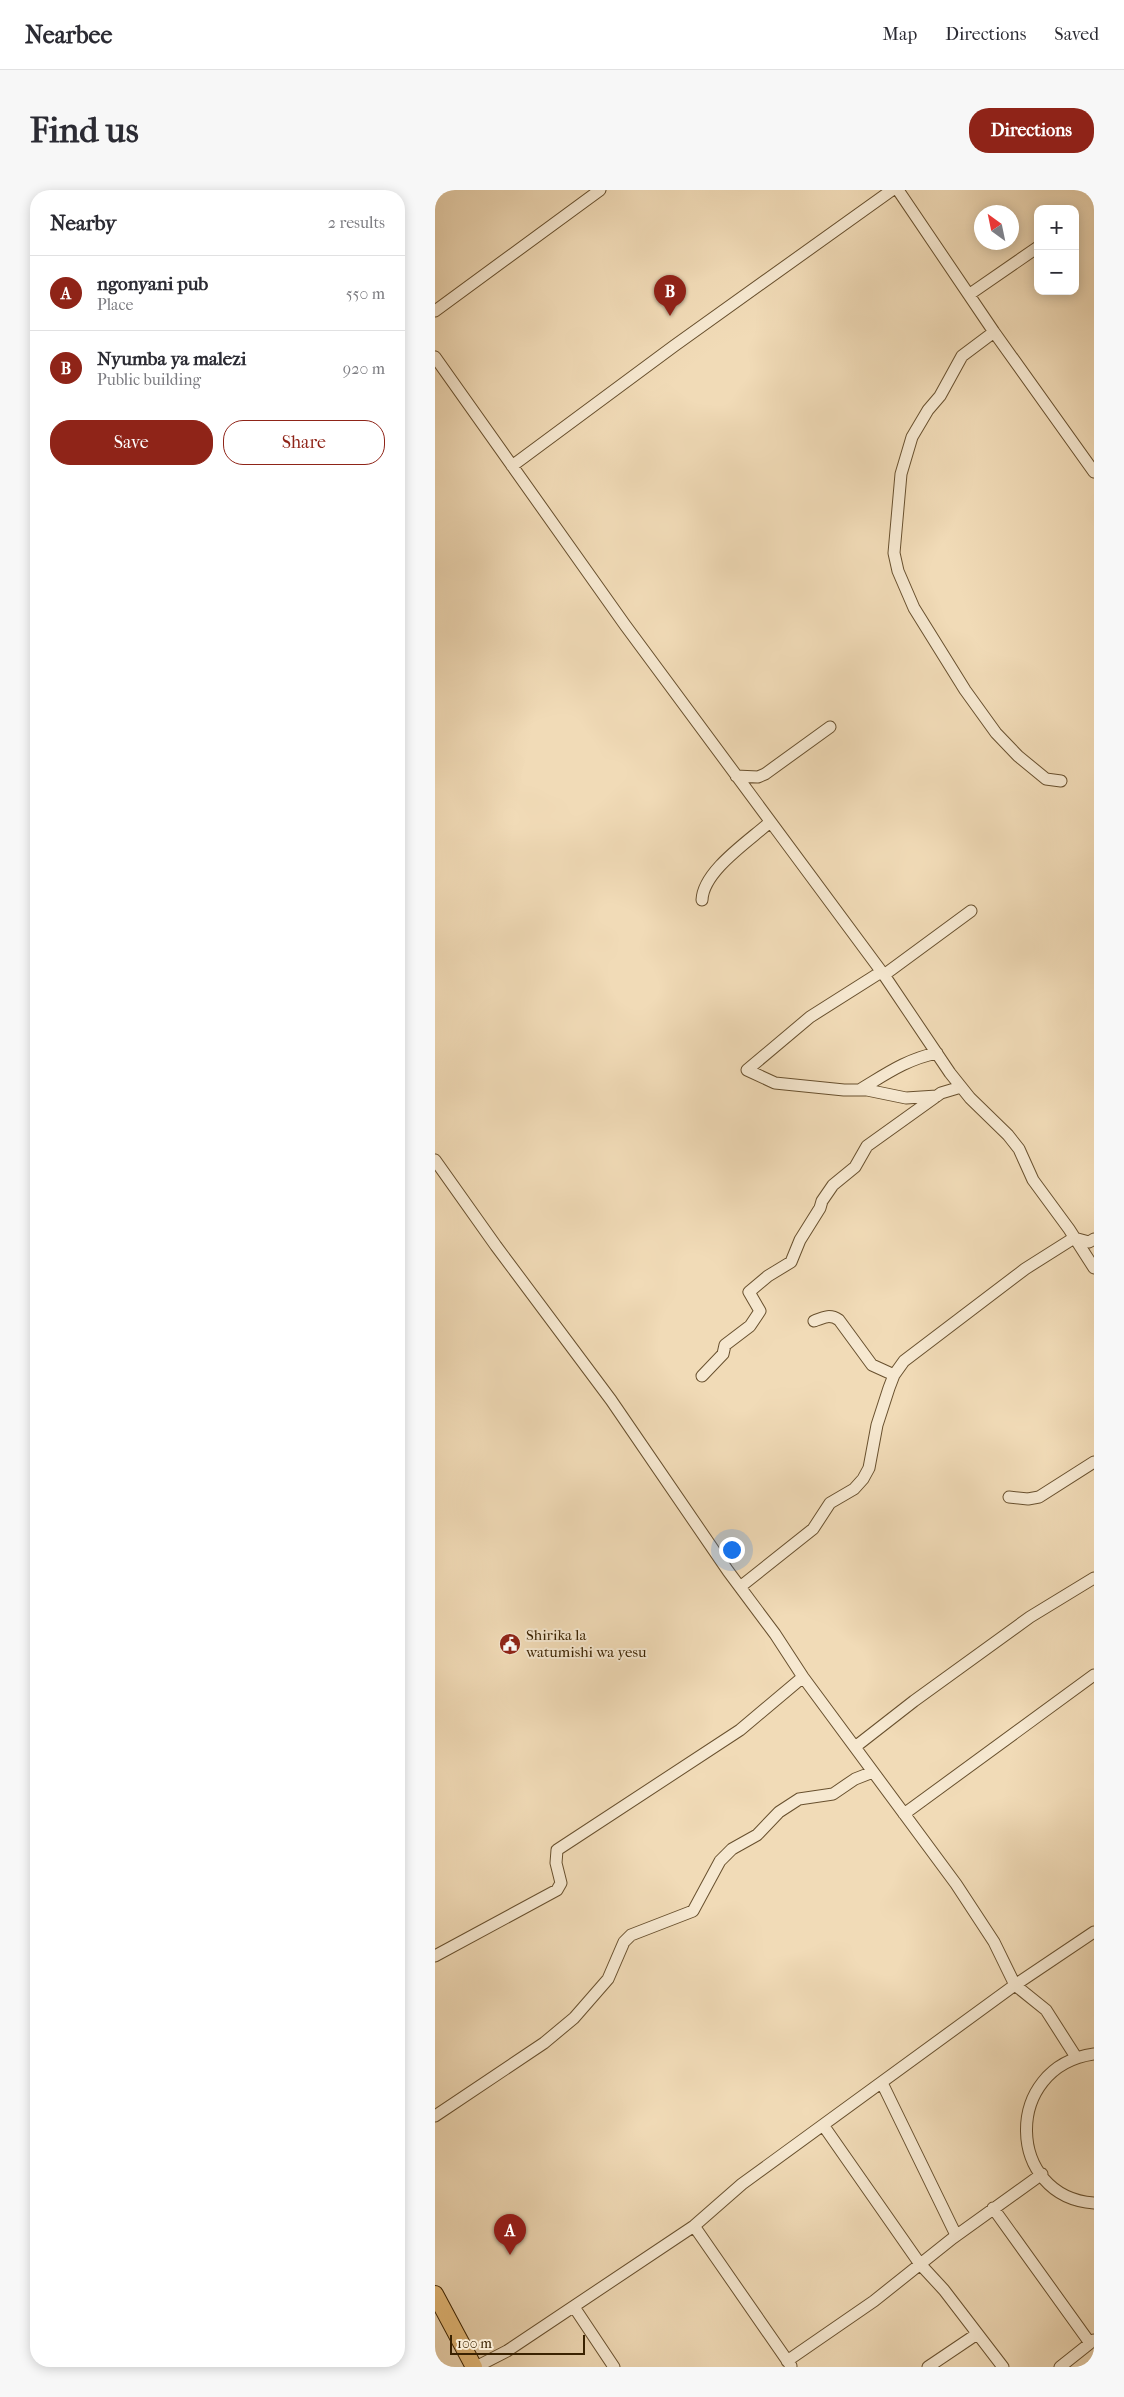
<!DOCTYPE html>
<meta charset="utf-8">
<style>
:root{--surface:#fff;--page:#f7f7f7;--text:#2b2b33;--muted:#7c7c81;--line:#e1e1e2;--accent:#8f2418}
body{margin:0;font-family:"IM FELL French Canon",serif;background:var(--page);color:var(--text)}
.controls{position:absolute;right:15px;top:15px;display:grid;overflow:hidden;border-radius:10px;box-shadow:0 2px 12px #0003}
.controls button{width:45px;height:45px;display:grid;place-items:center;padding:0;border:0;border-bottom:1px solid var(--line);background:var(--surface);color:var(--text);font:25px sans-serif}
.compass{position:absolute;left:539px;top:15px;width:45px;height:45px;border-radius:50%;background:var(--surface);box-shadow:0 2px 12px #0003;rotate:327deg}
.scale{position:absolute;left:15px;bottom:12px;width:135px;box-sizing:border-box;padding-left:5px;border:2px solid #3a2201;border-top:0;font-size:14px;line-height:18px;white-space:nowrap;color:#3a2201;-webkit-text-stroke:4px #f6e8d0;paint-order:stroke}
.you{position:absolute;left:296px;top:1359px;width:18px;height:18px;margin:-12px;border:4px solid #fff;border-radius:50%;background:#1a73e8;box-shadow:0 0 0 8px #1a73e833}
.badge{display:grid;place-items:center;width:32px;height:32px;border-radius:50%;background:var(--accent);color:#fff;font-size:16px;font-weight:700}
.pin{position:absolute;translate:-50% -41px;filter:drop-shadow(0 1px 2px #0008)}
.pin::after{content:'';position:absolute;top:26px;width:18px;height:15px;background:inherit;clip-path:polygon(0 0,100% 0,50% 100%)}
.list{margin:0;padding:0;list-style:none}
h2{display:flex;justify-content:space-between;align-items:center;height:65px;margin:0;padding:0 20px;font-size:21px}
h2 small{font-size:16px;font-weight:400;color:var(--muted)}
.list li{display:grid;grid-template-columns:32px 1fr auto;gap:15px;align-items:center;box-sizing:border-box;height:75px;padding:0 20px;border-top:1px solid var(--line)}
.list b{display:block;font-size:19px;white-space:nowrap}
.list p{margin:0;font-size:16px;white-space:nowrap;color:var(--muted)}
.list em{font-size:16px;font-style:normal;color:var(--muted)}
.actions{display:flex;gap:10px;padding:15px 20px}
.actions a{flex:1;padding:11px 0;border:1px solid var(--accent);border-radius:20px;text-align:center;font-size:18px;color:var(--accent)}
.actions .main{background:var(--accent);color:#fff}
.map{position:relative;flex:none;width:659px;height:2177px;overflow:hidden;border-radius:20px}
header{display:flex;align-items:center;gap:30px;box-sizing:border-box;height:70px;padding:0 25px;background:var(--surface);border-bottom:1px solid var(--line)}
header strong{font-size:24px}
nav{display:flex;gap:28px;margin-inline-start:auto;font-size:18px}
.intro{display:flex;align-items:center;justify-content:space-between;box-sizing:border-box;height:120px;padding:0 30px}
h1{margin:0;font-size:35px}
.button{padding:12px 22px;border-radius:20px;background:var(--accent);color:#fff;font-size:18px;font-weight:700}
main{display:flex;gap:30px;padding:0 30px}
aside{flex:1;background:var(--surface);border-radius:20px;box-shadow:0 2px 12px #0003}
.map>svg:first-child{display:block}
</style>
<header>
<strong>Nearbee</strong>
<nav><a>Map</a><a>Directions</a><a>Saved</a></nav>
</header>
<div class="intro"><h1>Find us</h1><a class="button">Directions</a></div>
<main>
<aside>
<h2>Nearby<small>2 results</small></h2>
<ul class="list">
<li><span class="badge">A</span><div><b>ngonyani pub</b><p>Place</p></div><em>550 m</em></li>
<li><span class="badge">B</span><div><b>Nyumba ya malezi</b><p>Public building</p></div><em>920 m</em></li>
</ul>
<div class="actions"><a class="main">Save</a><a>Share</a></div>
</aside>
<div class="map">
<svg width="659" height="2177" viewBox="0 0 659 2177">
<rect width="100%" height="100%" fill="#f1dbb7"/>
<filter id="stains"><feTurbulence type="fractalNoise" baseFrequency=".004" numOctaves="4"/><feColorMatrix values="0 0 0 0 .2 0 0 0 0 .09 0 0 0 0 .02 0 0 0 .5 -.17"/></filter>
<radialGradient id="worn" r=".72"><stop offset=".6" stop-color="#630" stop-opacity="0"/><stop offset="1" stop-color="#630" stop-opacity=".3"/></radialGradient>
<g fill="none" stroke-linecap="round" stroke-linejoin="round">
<g stroke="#68502e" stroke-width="13">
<path id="minor" d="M463,0l96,142 100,140
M535,104l68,-47
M0,121l165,-121
M559,142l-32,24 -22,40 -12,14 -16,27 -11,37 -7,79 4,18 16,37 51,82 31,43 22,23 28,23 15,2
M0,167l190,268 259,350 66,98 20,25 38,37 11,14 14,31 36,49 25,39
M77,276l162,-120 218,-156
M301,586l22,1 7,-3 65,-47
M267,710c1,-29 47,-59 68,-78
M446,782l-71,45 -63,53 28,13 69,7h23l39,8 31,-2
M449,785l87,-64
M426,899c25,-15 46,-30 76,-36
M0,970l61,86 115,154 117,171 47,63 28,43 153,207 38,58 21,43 31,25 30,47
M379,1131c10,-4 16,-7 25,-1l33,45 22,10
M267,1186l21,-22 2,-9 25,-19 10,-15 -11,-19 19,-16 23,-14 9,-22 20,-32 2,-7 11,-16 22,-18 12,-21 74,-53 20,-6
M574,1307l19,2 11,-2 55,-35
M305,1397l73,-58 17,-26 24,-14 9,-10 6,-11 8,-43 12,-37 5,-13 10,-14 121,-92 49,-31 15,4 5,-3
M420,1557l59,-46 116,-84 64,-39
M469,1624l190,-139
M0,1766l122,-66 4,-7 -5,-20 1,-13 183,-120 63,-53
M659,1864c-92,13 -88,143 0,149
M447,1893l74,152
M0,1926l109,-73 30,-25 34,-39 16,-37 7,-7 62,-24 27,-50 12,-12 25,-14 22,-23 20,-13 34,-5 22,-15 18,-7
M388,1935l97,139 24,26 59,77
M558,2018l97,135
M259,2036l97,140
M139,2117l40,60
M352,2171l87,-60 79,-63 89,-64
M41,2177l31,-16 187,-125 48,-42 273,-199 79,-53
M493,2177l49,-33
M625,2177l34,-27"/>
</g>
<g stroke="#3a2201" stroke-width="18">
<path id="highway" d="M0,2104l39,73"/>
</g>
<use href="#minor" stroke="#f6e8d0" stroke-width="11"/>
<use href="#highway" stroke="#e8be7c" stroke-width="16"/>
</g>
<defs>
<g id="civic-disc" transform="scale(1.125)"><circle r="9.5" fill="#8f2418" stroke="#f6e8d0"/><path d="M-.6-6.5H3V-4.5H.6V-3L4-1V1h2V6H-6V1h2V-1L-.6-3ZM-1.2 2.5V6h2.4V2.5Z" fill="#fff"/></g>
</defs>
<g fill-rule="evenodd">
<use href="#civic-disc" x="75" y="1454"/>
</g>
<g text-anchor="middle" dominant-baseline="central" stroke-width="4" stroke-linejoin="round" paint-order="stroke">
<g font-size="15" fill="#3a2201" stroke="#f6e8d0" text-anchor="start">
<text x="91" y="1445">Shirika la<tspan x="91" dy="17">watumishi wa yesu</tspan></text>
</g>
</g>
<rect width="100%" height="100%" filter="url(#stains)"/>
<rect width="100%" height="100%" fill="url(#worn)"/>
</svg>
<div class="controls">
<button>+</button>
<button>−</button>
</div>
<svg class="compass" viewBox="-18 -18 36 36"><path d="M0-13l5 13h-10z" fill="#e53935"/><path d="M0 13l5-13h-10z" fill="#7c7c81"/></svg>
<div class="scale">100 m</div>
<div class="you"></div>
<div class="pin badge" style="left:75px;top:2065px">A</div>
<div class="pin badge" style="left:235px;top:126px">B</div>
</div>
</main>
